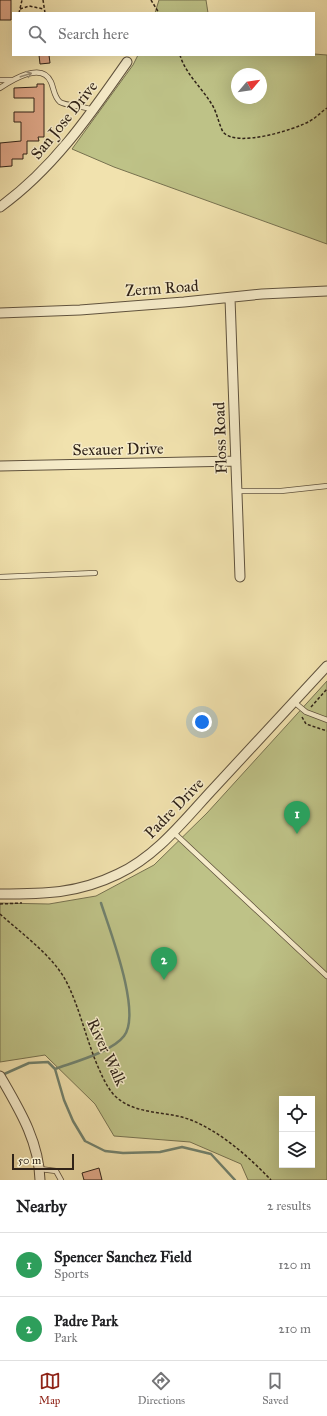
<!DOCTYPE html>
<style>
:root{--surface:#fff;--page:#f2f2f2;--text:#202124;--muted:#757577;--line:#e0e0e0;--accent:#8f2418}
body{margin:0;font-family:"IM FELL Great Primer",serif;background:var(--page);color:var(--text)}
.controls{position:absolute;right:12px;bottom:12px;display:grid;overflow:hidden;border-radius:0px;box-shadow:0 4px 16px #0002}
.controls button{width:36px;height:36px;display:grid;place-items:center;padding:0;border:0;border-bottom:1px solid var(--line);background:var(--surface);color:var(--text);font:20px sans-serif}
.compass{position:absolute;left:231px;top:68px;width:36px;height:36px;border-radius:50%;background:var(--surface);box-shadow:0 4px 16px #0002;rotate:61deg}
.scale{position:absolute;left:12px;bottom:10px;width:62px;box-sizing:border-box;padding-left:4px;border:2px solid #302318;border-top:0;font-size:11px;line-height:14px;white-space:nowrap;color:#302318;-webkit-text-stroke:3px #f6ecca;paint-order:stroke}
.you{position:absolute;left:202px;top:722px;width:14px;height:14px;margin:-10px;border:3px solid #fff;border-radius:50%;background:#1a73e8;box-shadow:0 0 0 6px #1a73e833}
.badge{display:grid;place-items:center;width:26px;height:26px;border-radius:50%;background:var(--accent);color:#fff;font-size:13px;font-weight:700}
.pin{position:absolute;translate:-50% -33px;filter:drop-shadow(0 1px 2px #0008)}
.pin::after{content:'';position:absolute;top:21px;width:14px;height:12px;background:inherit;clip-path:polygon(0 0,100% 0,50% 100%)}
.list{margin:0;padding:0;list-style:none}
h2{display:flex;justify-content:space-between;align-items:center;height:52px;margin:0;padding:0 16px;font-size:17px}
h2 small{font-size:13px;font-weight:400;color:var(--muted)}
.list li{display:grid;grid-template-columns:26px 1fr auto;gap:12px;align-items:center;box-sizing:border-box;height:64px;padding:0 16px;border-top:1px solid var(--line)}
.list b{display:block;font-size:15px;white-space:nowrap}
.list p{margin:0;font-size:13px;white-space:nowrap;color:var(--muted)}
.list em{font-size:13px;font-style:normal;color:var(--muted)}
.icon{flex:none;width:22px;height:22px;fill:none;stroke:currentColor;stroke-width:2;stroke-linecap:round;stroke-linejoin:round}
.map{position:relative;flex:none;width:327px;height:1180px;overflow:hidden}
.search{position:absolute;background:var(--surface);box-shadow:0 4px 16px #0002;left:12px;right:12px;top:12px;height:44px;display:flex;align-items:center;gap:10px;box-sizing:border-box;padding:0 14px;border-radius:0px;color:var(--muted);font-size:15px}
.sheet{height:180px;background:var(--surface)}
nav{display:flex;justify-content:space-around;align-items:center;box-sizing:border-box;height:56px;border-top:1px solid var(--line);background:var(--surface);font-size:11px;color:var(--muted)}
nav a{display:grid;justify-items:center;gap:2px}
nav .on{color:var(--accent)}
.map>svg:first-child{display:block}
</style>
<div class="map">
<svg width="327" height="1180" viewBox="0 0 327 1180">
<rect width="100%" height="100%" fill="#f1e2ae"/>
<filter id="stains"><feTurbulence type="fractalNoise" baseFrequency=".005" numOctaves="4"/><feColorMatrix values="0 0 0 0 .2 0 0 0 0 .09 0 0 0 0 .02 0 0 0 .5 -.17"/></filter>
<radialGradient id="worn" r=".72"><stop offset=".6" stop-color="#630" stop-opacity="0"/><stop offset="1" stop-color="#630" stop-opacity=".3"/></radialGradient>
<path fill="#bec287" stroke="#777250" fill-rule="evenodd" d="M159,0h47l2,13h-53z
M314,54l13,1v189l-213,-77 -42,-18 61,-84 5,-10zM237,74h24v24h-24z
M327,681v499h-79l-7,-16 -51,-22 -76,-6 -19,-32 -50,-49 -45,7v-159l49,1 47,-8 58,-31 53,-52zM282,1099h30v66h-30z"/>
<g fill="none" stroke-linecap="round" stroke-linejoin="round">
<path stroke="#71816d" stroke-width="2.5" d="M55,1069c19,-7 57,-17 69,-33 18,-23 -14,-105 -23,-133
M2,1075l27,-12 19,-1 7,7 9,31 9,21 12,20 20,10 18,2 37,-1 22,-5 29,7 24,26"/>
</g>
<path fill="#dfa788" stroke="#302318" d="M0,0h11v20h-11z
M39,55h10l1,8 -10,1z
M37,84h7v53h-6l1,4h-12v13h-4v5h-11v7l-12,1v-24l21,-2v-19h-7v-10h20v-14h-20v-10l23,-1z
M99,1168l3,12h-18l-2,-7z"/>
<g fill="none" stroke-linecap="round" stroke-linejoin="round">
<g stroke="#60533e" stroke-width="6">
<path id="lane" d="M0,80h12
M0,88c12,-8 42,-27 51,-6 3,7 3,15 9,20 6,4 22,3 32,8
M237,491h44l46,-5
M0,577l95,-4
M294,702l12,10 21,8
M173,832l154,144
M40,1169l16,2 5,9"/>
</g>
<g stroke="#60533e" stroke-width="11">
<path id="street" d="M0,207c53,-38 90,-92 127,-145
M230,298l10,279
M0,313l80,-3 104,-8 78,-8 65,-3
M0,466l236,-5
M0,894c44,0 77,0 118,-20 39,-18 67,-55 96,-86 37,-40 75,-81 113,-122
M0,1076c19,33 39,65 40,104"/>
</g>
<path stroke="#302318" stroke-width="1.5" stroke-dasharray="3 2" stroke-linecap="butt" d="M43,0l2,13
M151,0l8,13
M20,9l9,-3 15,3
M19,13l3,-13
M180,55c5,18 21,32 31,48 6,9 7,19 12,29 13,16 71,-2 87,-11 7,-4 11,-9 17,-13
M311,707l16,-18
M302,717l4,7 21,7
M0,904l22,-1
M0,914c21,19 53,42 66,67 14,27 20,59 33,88 4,9 8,18 15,26 21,21 51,15 77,25 30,12 58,37 80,60"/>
<use href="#lane" stroke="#f6ecca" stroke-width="4.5"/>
<use href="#street" stroke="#f6ecca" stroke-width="9"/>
</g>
<defs><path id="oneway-shaft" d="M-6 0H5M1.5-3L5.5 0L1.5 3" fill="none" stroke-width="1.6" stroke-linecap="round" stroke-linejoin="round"/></defs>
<use stroke="#9d927a" href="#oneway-shaft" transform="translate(26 75) rotate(-18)"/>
<g text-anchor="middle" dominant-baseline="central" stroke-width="3" stroke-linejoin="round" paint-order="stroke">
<g font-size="16" fill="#302318" stroke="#f6ecca">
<text transform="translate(64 120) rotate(-51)">San Jose Drive</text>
<text transform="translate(162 288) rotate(-4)">Zerm Road</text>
<text transform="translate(220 438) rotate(-92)">Floss Road</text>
<text transform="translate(118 449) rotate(-1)">Sexauer Drive</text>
<text transform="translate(174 808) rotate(-46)">Padre Drive</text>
<text transform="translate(107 1052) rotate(65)">River Walk</text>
</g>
</g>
<rect width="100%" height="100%" filter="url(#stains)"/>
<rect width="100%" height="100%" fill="url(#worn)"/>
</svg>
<div class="controls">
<button><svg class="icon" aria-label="locate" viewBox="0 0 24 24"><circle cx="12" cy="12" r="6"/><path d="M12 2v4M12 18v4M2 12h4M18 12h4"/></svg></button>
<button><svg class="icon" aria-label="layers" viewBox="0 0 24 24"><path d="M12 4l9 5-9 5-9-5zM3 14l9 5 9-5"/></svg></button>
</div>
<svg class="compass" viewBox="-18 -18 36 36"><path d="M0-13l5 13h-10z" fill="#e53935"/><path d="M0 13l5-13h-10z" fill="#757577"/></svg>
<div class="scale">50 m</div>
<div class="you"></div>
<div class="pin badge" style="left:297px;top:834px;background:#2e9e5b">1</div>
<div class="pin badge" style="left:164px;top:980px;background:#2e9e5b">2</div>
<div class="search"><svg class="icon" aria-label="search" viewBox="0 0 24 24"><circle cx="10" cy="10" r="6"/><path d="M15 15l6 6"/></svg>Search here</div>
</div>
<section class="sheet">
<h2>Nearby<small>2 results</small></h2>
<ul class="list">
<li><span class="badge" style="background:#2e9e5b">1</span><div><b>Spencer Sanchez Field</b><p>Sports</p></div><em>120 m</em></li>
<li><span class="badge" style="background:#2e9e5b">2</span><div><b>Padre Park</b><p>Park</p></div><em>210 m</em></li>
</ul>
</section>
<nav>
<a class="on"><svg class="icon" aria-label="map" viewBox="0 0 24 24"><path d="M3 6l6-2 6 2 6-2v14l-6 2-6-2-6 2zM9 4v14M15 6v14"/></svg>Map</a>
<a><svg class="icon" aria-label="directions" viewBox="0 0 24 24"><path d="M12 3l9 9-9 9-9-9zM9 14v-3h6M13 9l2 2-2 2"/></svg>Directions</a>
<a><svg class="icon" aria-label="saved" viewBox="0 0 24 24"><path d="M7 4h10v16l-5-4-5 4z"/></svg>Saved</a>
</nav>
